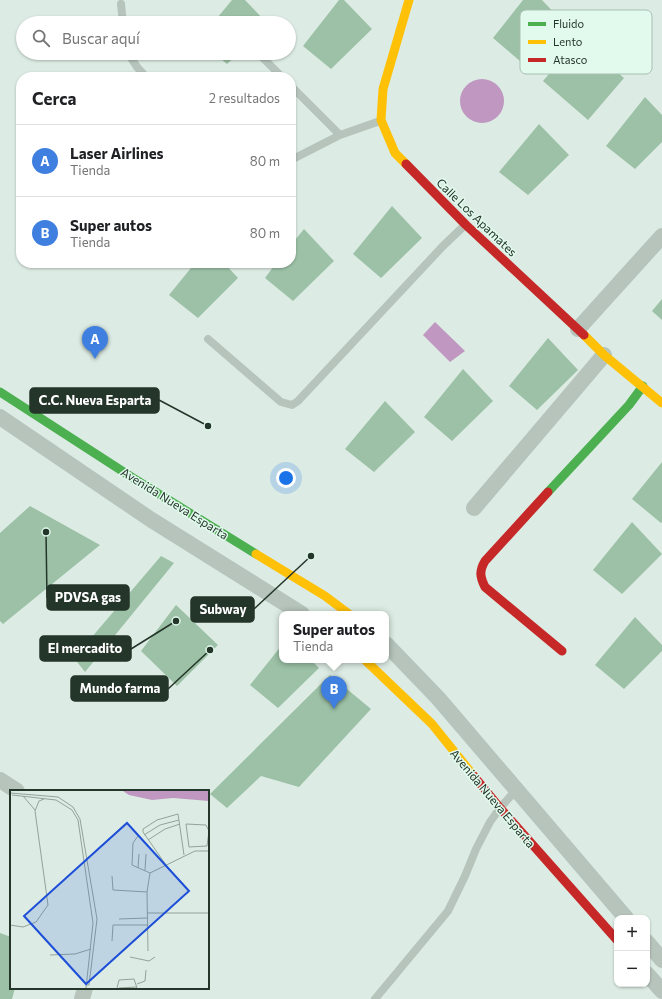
<!DOCTYPE html>
<html lang="es">
<meta charset="utf-8">
<style>
:root{--surface:#fff;--page:#f2f2f2;--text:#202124;--muted:#757577;--line:#e0e0e0;--accent:#1a73e8}
body{margin:0;font-family:Commissioner,sans-serif;background:var(--page);color:var(--text)}
.controls{position:absolute;right:12px;bottom:12px;display:grid;overflow:hidden;border-radius:8px;box-shadow:0 1px 3px #0004}
.controls button{width:36px;height:36px;display:grid;place-items:center;padding:0;border:0;border-bottom:1px solid var(--line);background:var(--surface);color:var(--text);font:20px sans-serif}
.you{position:absolute;left:286px;top:478px;width:14px;height:14px;margin:-10px;border:3px solid #fff;border-radius:50%;background:#1a73e8;box-shadow:0 0 0 6px #1a73e833}
.badge{display:grid;place-items:center;width:26px;height:26px;border-radius:50%;background:var(--accent);color:#fff;font-size:13px;font-weight:700}
.pin{position:absolute;translate:-50% -33px;filter:drop-shadow(0 1px 2px #0008)}
.pin::after{content:'';position:absolute;top:21px;width:14px;height:12px;background:inherit;clip-path:polygon(0 0,100% 0,50% 100%)}
.popup{position:absolute;left:279px;top:611px;width:110px;height:52px;box-sizing:border-box;display:grid;place-content:center;border-radius:8px;background:var(--surface);filter:drop-shadow(0 1px 3px #0005);font-size:13px;white-space:nowrap;color:var(--muted)}
.popup b{font-size:15px;color:var(--text)}
.popup::after{content:'';position:absolute;left:50%;top:100%;margin-left:-8px;border:8px solid transparent;border-top-color:var(--surface)}
.list{margin:0;padding:0;list-style:none}
h2{display:flex;justify-content:space-between;align-items:center;height:52px;margin:0;padding:0 16px;font-size:17px}
h2 small{font-size:13px;font-weight:400;color:var(--muted)}
.list li{display:grid;grid-template-columns:26px 1fr auto;gap:12px;align-items:center;box-sizing:border-box;height:72px;padding:0 16px;border-top:1px solid var(--line)}
.list b{display:block;font-size:15px;white-space:nowrap}
.list p{margin:0;font-size:13px;white-space:nowrap;color:var(--muted)}
.list em{font-size:13px;font-style:normal;color:var(--muted)}
.icon{flex:none;width:22px;height:22px;fill:none;stroke:currentColor;stroke-width:2;stroke-linecap:round;stroke-linejoin:round}
.map{position:relative;flex:none;width:662px;height:999px;overflow:hidden}
.search{position:absolute;background:var(--surface);box-shadow:0 1px 3px #0004;left:16px;top:16px;width:280px;height:44px;display:flex;align-items:center;gap:10px;box-sizing:border-box;padding:0 14px;border-radius:22px;color:var(--muted);font-size:15px}
.panel{position:absolute;background:var(--surface);box-shadow:0 1px 3px #0004;left:16px;top:72px;width:280px;height:196px;border-radius:16px}
.map>svg:first-child{display:block}
</style>
<div class="map">
<svg width="662" height="999" viewBox="0 0 662 999">
<rect width="100%" height="100%" fill="#dcece4"/>
<path fill="#bf97c0" d="M460 101a22 22 0 1 1 44 0a22 22 0 1 1-44 0Z
M435,322l30,29 -15,11 -27,-27z"/>
<path fill="#9cc1a6" d="M232,0h13l22,23h-54z
M339,0h5l28,29 -41,40 -28,-23z
M523,0h19l20,21 -41,41 -28,-24z
M579,39l45,39 -36,42 -45,-39z
M214,53h25l-12,11z
M645,97l17,18v27l-27,27 -29,-23z
M539,124l30,31 -41,40 -29,-23z
M392,206l30,32 -41,40 -28,-24z
M304,229l30,32 -41,40 -28,-23 11,-15h15v-18z
M195,263h29l14,15 -40,40 -29,-23z
M662,299v21l-10,-9z
M548,338l30,32 -41,40 -28,-24z
M463,369l30,32 -41,40 -28,-24z
M385,401l30,31 -41,40 -29,-23z
M662,462v60l-1,1 -29,-24z
M30,506l70,39 -97,79 -3,-3v-88z
M632,522l30,32 -40,40 -29,-24z
M161,556l13,7 -89,109 -11,-14z
M176,605l42,40 -41,41 -36,-35z
M635,617l27,28v6l-38,38 -29,-24z
M282,645v15h29l8,8 -41,40 -28,-23z
M330,675l41,34 -72,78 -38,-11 -34,32 -17,-14z
M0,933l11,4v51h4l-3,11h-12z"/>
<g fill="none" stroke-linecap="round" stroke-linejoin="round">
<path stroke="#b6c4bc" stroke-width="8" d="M121,4l2,19
M128,53l9,14 9,10
M258,53l24,24
M291,86l49,49
M291,160l49,-25 40,-14
M208,339l73,63 11,3 6,-4 145,-155 22,-21
M375,999l73,-88 17,-35 11,-27 14,-27 10,-14 17,-19"/>
<path stroke="#b6c4bc" stroke-width="16" d="M578,329l84,-93
M0,417l150,102 152,95
M474,508l130,-153
M386,644l52,54 188,220
M0,780l17,11
M647,942l15,18
M647,974l15,17
M82,999l3,-11"/>
<path stroke="#4caf50" stroke-width="9" d="M0,392l133,86 123,76
M548,492l81,-87 14,-19"/>
<path stroke="#ffc107" stroke-width="9" d="M406,164l-11,-11 -14,-33 2,-31 26,-89
M584,335l20,20 58,48
M256,554l69,42 24,18
M365,660l67,64 41,51"/>
<path stroke="#c62828" stroke-width="9" d="M406,164l60,61 118,110
M548,492l-63,69c-6,10 -5,16 0,26l77,64
M473,775l27,33 117,132"/>
</g>
<g text-anchor="middle" dominant-baseline="central" stroke-width="3" stroke-linejoin="round" paint-order="stroke">
<g font-size="12" fill="#243529" stroke="#e2faee">
<text transform="translate(477 217) rotate(44)">Calle Los Apamates</text>
<text transform="translate(175 503) rotate(32)">Avenida Nueva Esparta</text>
<text transform="translate(493 798) rotate(50)">Avenida Nueva Esparta</text>
</g>
</g>
<g transform="translate(10 790)">
<rect width="199" height="199" fill="#dcece4"/>
<path d="M113,1h86v10l-36,-3 -21,2 -23,-5z" fill="#bf97c0"/>
<path fill="none" stroke="#92a399" stroke-width="1" d="M0,3l48,4 15,10 7,12 17,100 -8,66h-3M2,5l44,5 16,10 6,10 15,103 -7,65M13,6l12,14M176,34l20,1 3,6 -2,15 -18,1zM134,45l16,-10 19,-5M128,46l-5,7 -1,22 18,8M138,50l17,-11 15,-5M156,75l-23,-33v-3l14,-9 21,-6 6,41M128,78l1,-14M135,80l1,-16M102,86l1,14 34,2M137,123h62M109,129l28,-1M0,135l13,2 13,-5 12,-17 -13,-94 4,-10 5,-2M102,151l1,-16h34M138,161l-1,-59 3,-19 45,-22h14M40,165l25,-1 16,-5M120,167l19,4 6,-4M127,194l8,-3 1,-11M107,198l2,-8 15,-1 3,9M109,198l18,-1"/>
<path fill="#1d4ed8" fill-opacity="0.15" stroke="#1d4ed8" stroke-width="2" d="M117,33l62,68 -103,93 -62,-68z"/>
<rect width="199" height="199" fill="none" stroke="#243529" stroke-width="2"/>
</g>
<rect x="520" y="10" width="132" height="64" rx="6" fill="#e2faee" stroke="#a9bfb3" stroke-width="1"/>
<rect x="528" y="22" width="18" height="4" fill="#4caf50"/>
<rect x="528" y="40" width="18" height="4" fill="#ffc107"/>
<rect x="528" y="58" width="18" height="4" fill="#c62828"/>
<g font-size="11" fill="#243529">
<text x="553" y="28">Fluido</text>
<text x="553" y="46">Lento</text>
<text x="553" y="64">Atasco</text>
</g>
<path fill="none" stroke="#243529" stroke-width="1.5" d="M208 426L159 400M46 532L47 598M311 556L254 609M176 621L131 649M210 650L168 689"/>
<g fill="#243529" stroke="#e2faee" stroke-width="1.5">
<circle cx="208" cy="426" r="4"/>
<circle cx="46" cy="532" r="4"/>
<circle cx="311" cy="556" r="4"/>
<circle cx="176" cy="621" r="4"/>
<circle cx="210" cy="650" r="4"/>
</g>
<g fill="#243529" stroke="#243529" stroke-width="1.5">
<rect x="30" y="388" width="129" height="25" rx="4"/>
<rect x="47" y="585" width="82" height="25" rx="4"/>
<rect x="191" y="597" width="63" height="25" rx="4"/>
<rect x="40" y="636" width="91" height="25" rx="4"/>
<rect x="71" y="676" width="97" height="25" rx="4"/>
</g>
<g font-size="13" text-anchor="middle" font-weight="bold" fill="#fff">
<text x="95" y="405">C.C. Nueva Esparta</text>
<text x="88" y="602">PDVSA gas</text>
<text x="223" y="614">Subway</text>
<text x="85" y="653">El mercadito</text>
<text x="120" y="693">Mundo farma</text>
</g>
</svg>
<div class="controls">
<button>+</button>
<button>−</button>
</div>
<div class="you"></div>
<div class="pin badge" style="left:95px;top:359px;background:#3f7fe0">A</div>
<div class="pin badge" style="left:334px;top:709px;background:#3f7fe0">B</div>
<div class="popup"><b>Super autos</b>Tienda</div>
<div class="search"><svg class="icon" aria-label="search" viewBox="0 0 24 24"><circle cx="10" cy="10" r="6"/><path d="M15 15l6 6"/></svg>Buscar aquí</div>
<section class="panel">
<h2>Cerca<small>2 resultados</small></h2>
<ul class="list">
<li><span class="badge" style="background:#3f7fe0">A</span><div><b>Laser Airlines</b><p>Tienda</p></div><em>80 m</em></li>
<li><span class="badge" style="background:#3f7fe0">B</span><div><b>Super autos</b><p>Tienda</p></div><em>80 m</em></li>
</ul>
</section>
</div>
